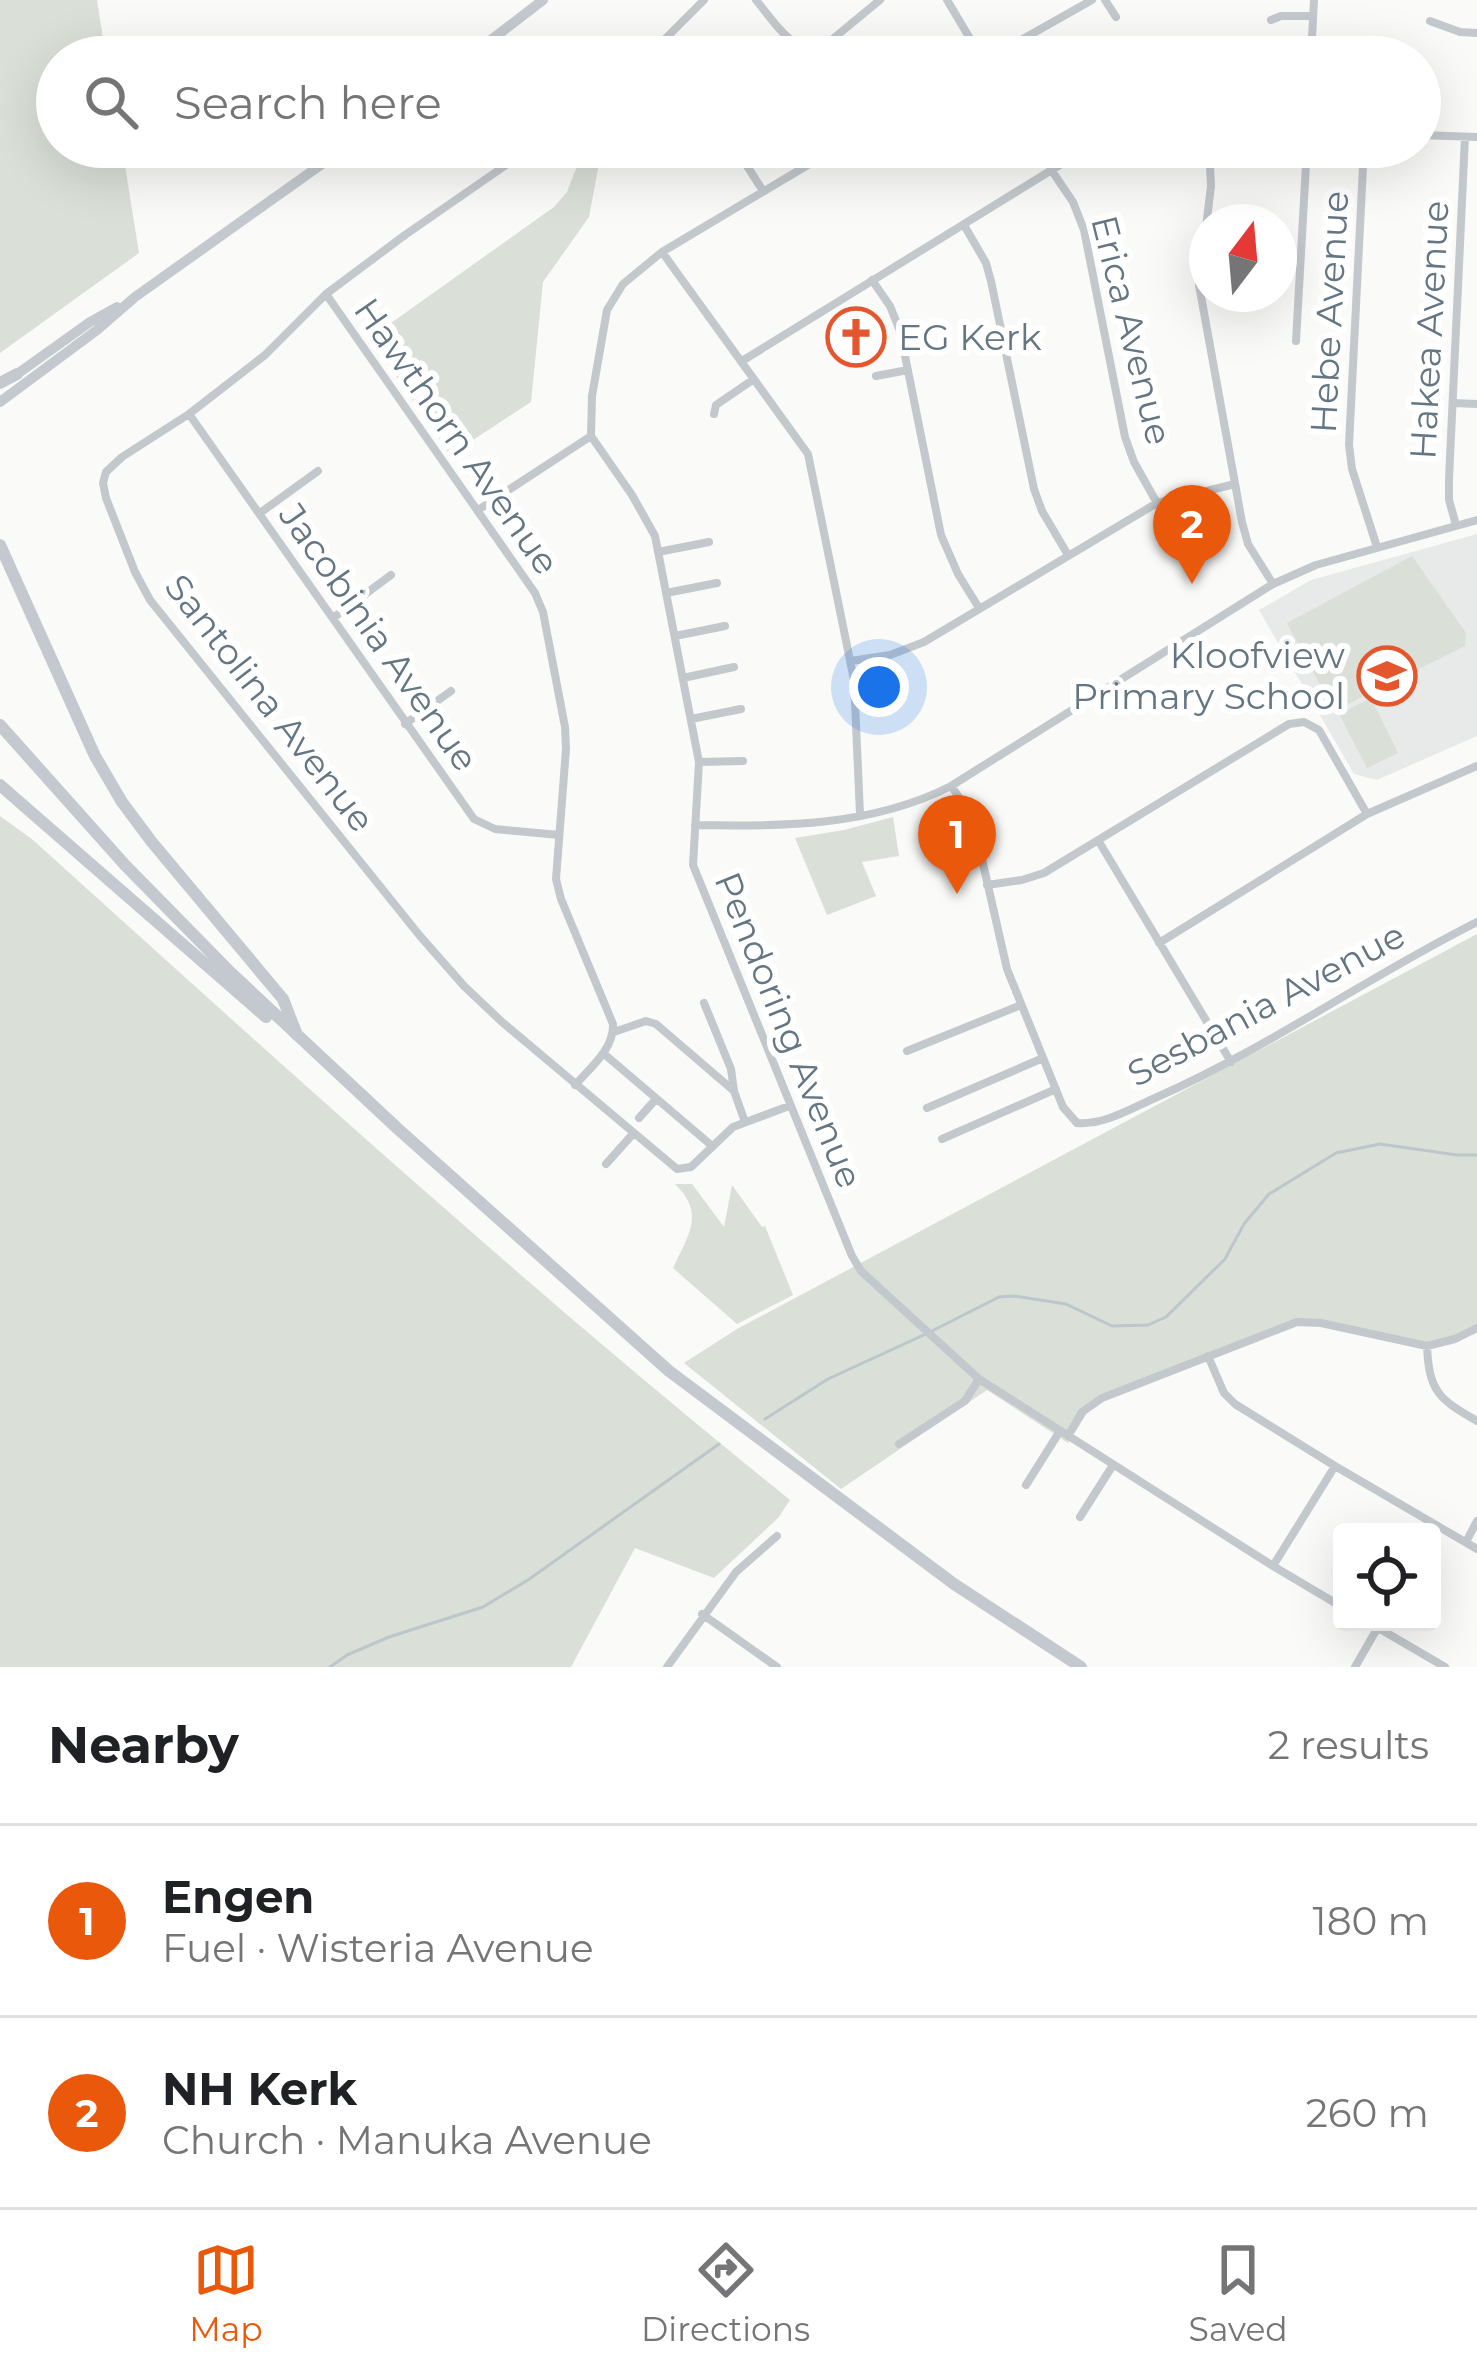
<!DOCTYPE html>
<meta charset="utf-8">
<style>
:root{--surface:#fff;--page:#f6f6f6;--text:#202124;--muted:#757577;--line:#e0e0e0;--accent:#ea580c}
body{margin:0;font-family:Montserrat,sans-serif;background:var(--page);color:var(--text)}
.controls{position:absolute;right:36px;bottom:36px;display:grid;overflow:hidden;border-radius:12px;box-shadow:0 12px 48px #0002}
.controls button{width:108px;height:108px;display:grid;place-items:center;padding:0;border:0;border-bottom:3px solid var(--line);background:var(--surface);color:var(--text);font:60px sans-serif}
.compass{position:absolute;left:1189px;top:204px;width:108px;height:108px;border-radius:50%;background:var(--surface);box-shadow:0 12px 48px #0002;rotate:16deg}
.you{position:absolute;left:879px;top:687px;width:42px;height:42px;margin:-30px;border:9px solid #fff;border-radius:50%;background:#1a73e8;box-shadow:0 0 0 18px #1a73e833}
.badge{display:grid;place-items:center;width:78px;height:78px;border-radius:50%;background:var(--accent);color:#fff;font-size:39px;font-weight:700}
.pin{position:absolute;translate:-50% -99px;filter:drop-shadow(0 3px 6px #0008)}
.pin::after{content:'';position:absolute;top:63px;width:42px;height:36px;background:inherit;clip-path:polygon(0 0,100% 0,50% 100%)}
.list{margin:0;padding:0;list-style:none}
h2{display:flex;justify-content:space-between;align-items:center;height:156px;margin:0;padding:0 48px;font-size:51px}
h2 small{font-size:39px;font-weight:400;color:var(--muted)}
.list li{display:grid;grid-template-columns:78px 1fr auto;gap:36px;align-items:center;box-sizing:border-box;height:192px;padding:0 48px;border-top:3px solid var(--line)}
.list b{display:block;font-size:45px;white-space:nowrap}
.list p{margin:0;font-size:39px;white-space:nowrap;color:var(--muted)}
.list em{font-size:39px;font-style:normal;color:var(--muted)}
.icon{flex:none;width:66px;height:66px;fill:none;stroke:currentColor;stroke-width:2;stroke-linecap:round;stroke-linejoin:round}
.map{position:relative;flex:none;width:1477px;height:1667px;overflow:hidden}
.search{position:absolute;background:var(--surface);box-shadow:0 12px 48px #0002;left:36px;right:36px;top:36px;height:132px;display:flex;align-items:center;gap:30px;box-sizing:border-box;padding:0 42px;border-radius:66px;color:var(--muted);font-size:45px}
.sheet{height:540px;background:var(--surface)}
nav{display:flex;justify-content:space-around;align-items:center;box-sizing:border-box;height:168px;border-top:3px solid var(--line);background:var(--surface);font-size:33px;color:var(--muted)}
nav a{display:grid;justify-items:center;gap:6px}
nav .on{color:var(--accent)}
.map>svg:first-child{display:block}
</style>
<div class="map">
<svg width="1477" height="1667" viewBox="0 0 1477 1667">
<rect width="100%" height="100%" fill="#fafaf8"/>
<path fill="#e8e9e9" d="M1477,534v202l-100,44 -23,-6 -95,-164 52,-30z"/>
<path fill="#dadfd7" d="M0,0h97l9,57h-49v90h65l17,106 -139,100z
M580,158l19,5 -10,54 -46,65 -12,120 -81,53 -80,-117 184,-131 13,-15z
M1412,556l54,77 -1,13 -131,65 -47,-88z
M1371,698l27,55 -31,15 -28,-54z
M0,816l33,24c248,224 496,450 757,660l-12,18 -64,60 -79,-30 -64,119h-571z
M893,817l6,39 -37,6 14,34 -49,19 -32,-77 49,-8z
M1477,934v392l-47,23 -128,-28 -209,83 -25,39 -81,-53 -146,99 -157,-126 53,-34z
M675,1184h17l32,43 8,-42 30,42 3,-1 28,69 -56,29 -64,-56c15,-33 33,-54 2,-84z"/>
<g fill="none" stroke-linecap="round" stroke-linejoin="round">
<path stroke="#bbc7cb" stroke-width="3" d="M765,1419l63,-40 100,-46 71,-36 15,-1 52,8 46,22 36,-1 18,-8 59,-58 19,-35 25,-30 67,-41 44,-9 77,11h20
M330,1667l17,-12 42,-18 94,-30 45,-27 191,-136"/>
<path stroke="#c3c8cc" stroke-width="8" d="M756,0c17,20 37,56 67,47l57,-47
M947,0l34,57
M1105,0l11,17
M1271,20l10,-4h32
M1430,21l30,11 17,1
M647,57l57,-57
M991,57l101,-57
M1311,57l3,-57
M1420,135l57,2
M532,147l-127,88 -79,59 -61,61 -76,59 -67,43 -16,15 -3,11 3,15 29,74 15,28 270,336 44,50 38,36 175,147 14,-2 42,-40 56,-21
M593,147l1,3
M735,147l28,44
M838,147l-176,105 -39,32 -16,26 -15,86 -1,40 41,59 23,41 44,226 -6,103 159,391 9,15 118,108 294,187 69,41
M1202,147l8,19 1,20 -12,99 43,237 6,22 25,40
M1364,147l-15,298 3,24 25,78
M1052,171l21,31 11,28 41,207 9,25 23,41
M964,225l22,38 5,18 43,208 8,22 26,44
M662,252l146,202 46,226 6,134
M872,280l18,26 10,25 41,204 17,39 21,34
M326,294l209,299 8,19 22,115 1,22 -10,130 5,20 52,125c1,25 -22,43 -38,61
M1296,341l11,-194
M742,361l347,-214
M876,376l32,-6
M1453,403l24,1
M189,414l285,405 21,10 64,6
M714,414l2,-9 38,-26
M478,510l113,-74
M260,513l58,-42
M1456,525l-7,-25v-21l16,-342
M658,552l51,-10
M666,593l51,-10
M333,618l58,-43
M675,636l50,-10
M851,661l39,-6 34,-13 233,-139 78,-19
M683,678l51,-11
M691,719l50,-10
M405,724l46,-33
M699,762l44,-1
M951,786l16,22 7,16 33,145 56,138 14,16c27,2 53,-14 78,-25 112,-49 212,-121 322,-176
M695,825c87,2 178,1 256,-39l322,-202 43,-19 161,-45
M1098,840l133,222
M987,885l35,-5 22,-7 245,-149 15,-2 15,8 48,84
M1159,943l208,-129 110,-48
M704,1003l27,66 3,22 11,31
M614,1032l32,-11 10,3 78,67
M907,1051l114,-46
M603,1053l108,92
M927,1108l116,-50
M639,1118l17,-19
M942,1139l114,-50
M606,1164l26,-29
M1427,1346c2,46 12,53 50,75
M1208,1356l16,37 11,11 100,62 142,83
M1068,1436l14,-24 20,-14 195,-76 24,1 106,23 28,-7 22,-11
M899,1444l66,-43 14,-22
M1026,1485l34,-54
M1080,1517l33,-52
M1466,1542l11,-21
M1273,1566l62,-100
M702,1614l75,53
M1368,1622l77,45
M667,1667l69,-95 41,-36
M1355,1667l23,-40"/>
<path stroke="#c3c9ce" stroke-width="10" d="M469,57l74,-57
M13,377l77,-55 27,-15
M0,402l97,-72 38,-33 211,-150"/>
<path stroke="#c3c9ce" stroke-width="12" d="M0,383l17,-9
M0,545l95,211 27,46 29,39 132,158 14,36
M0,725l125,140 105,107 167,156 272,243 285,213 127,83
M0,785l266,232"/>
</g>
<defs>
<g id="church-ring" transform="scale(3)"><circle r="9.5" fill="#fff" stroke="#e4572e" stroke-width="1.5"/><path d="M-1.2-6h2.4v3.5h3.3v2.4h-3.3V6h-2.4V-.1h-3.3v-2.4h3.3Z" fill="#e4572e"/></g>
<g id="school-ring" transform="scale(3)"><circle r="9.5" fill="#fff" stroke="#e4572e" stroke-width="1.5"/><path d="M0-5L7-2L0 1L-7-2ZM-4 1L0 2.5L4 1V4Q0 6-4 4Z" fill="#e4572e"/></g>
</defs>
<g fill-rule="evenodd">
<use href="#church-ring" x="856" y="337"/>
<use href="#school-ring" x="1387" y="676"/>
</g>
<g text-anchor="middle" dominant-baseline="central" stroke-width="12" stroke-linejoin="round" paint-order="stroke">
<g font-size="36" fill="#657683" stroke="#fff">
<text transform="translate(1329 312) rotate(-87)">Hebe Avenue</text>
<text transform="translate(1132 330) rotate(76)">Erica Avenue</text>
<text transform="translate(1429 330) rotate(-87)">Hakea Avenue</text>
<text transform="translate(457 436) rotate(55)">Hawthorn Avenue</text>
<text transform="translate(379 637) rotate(55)">Jacobinia Avenue</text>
<text transform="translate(270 703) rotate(52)">Santolina Avenue</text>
<text transform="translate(1266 1004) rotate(-28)">Sesbania Avenue</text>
<text transform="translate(789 1030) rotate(68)">Pendoring Avenue</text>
</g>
<g font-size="36" fill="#657683" stroke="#fff" text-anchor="start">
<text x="898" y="337">EG Kerk</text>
<text x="1345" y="655" text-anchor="end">Kloofview<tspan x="1345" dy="41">Primary School</tspan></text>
</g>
</g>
</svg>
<div class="controls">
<button><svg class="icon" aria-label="locate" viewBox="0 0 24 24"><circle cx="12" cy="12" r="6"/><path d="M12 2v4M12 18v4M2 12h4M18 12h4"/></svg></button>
</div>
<svg class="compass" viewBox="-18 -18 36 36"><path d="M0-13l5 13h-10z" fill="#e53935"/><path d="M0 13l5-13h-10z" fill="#757577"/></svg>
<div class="you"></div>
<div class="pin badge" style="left:957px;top:894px">1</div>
<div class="pin badge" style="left:1192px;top:584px">2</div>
<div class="search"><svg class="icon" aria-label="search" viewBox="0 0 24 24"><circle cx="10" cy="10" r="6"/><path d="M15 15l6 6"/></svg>Search here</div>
</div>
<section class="sheet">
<h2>Nearby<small>2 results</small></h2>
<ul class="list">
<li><span class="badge">1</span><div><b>Engen</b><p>Fuel · Wisteria Avenue</p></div><em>180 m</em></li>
<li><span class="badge">2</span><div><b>NH Kerk</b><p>Church · Manuka Avenue</p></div><em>260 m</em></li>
</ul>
</section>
<nav>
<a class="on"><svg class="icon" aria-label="map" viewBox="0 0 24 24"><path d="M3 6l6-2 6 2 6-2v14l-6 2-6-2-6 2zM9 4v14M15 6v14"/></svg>Map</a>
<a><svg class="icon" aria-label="directions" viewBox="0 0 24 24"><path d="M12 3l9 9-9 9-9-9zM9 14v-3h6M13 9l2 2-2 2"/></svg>Directions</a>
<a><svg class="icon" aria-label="saved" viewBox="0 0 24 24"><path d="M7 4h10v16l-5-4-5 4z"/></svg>Saved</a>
</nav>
